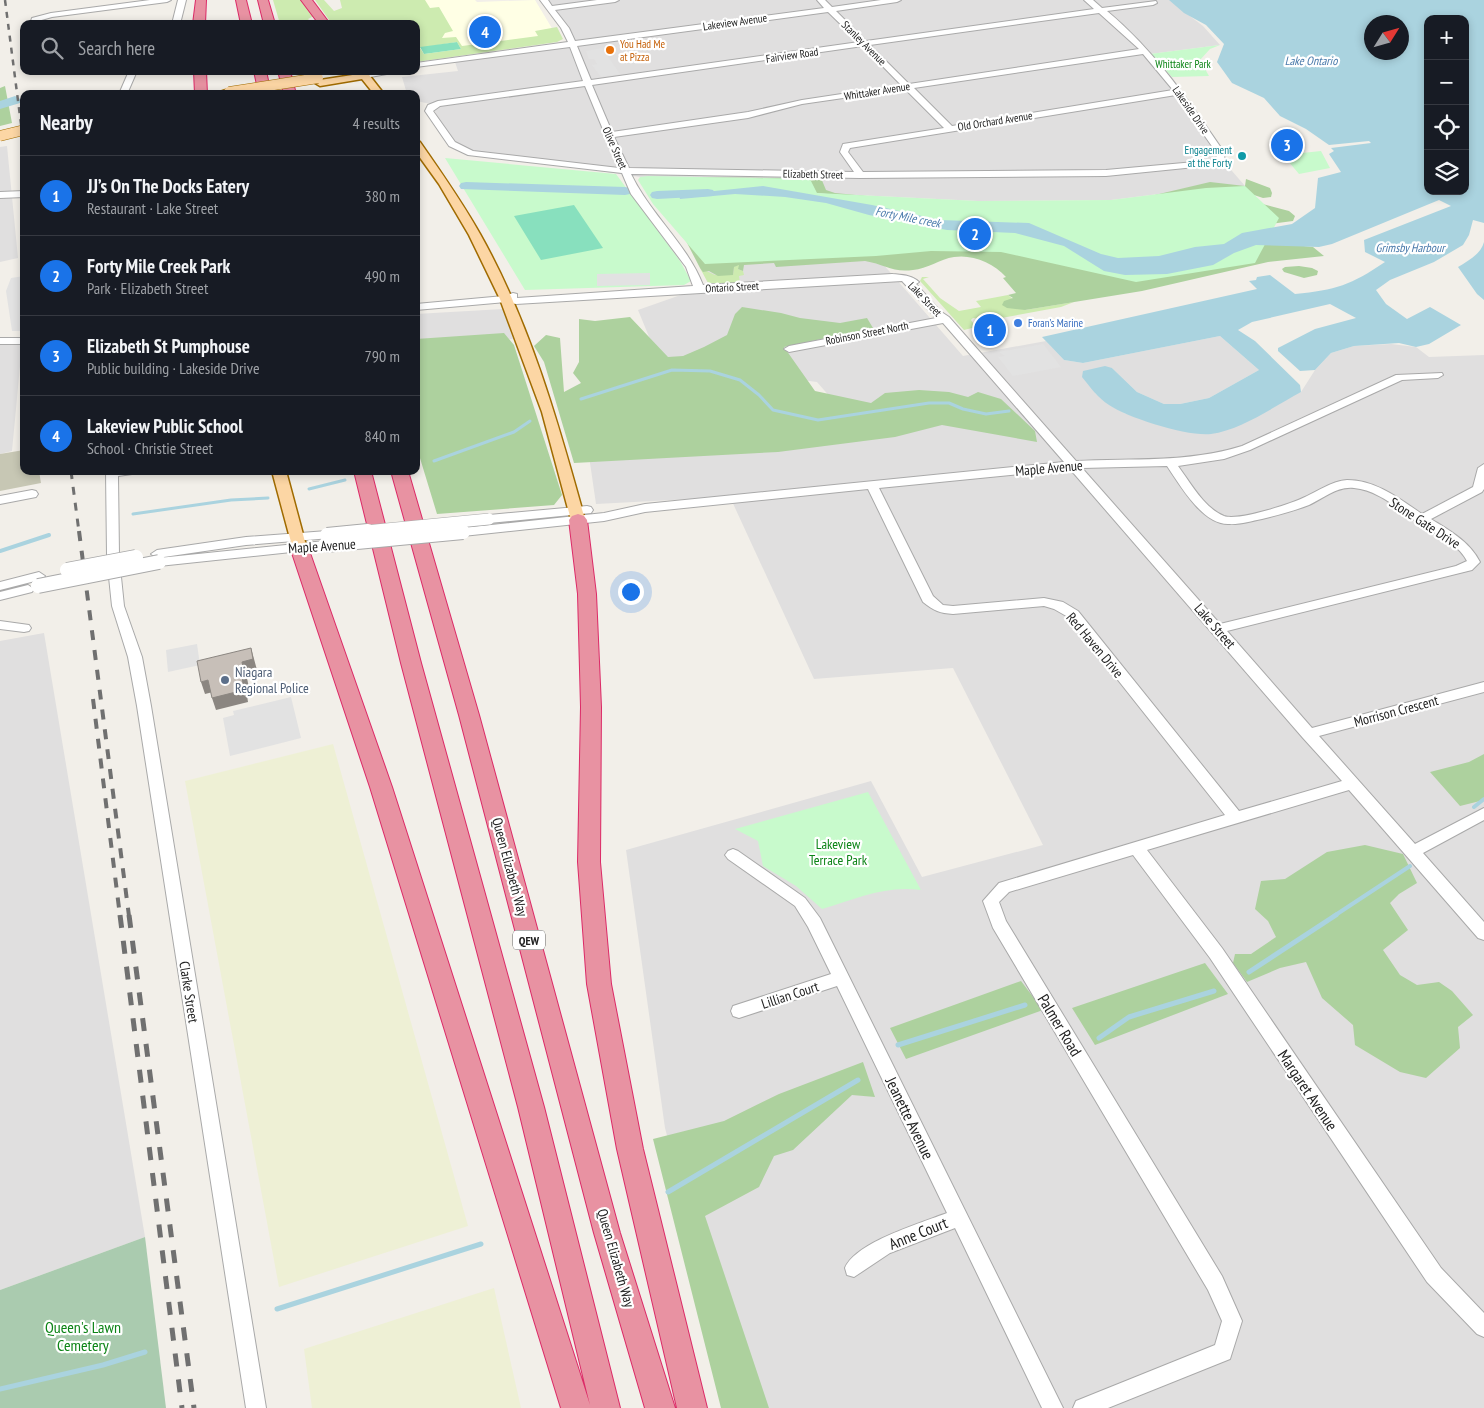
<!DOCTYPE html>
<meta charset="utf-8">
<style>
:root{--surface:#171b24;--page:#242831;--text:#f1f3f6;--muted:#9ea1a6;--line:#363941;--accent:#1a73e8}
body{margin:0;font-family:"PT Sans Narrow",sans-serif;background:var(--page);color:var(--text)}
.controls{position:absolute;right:15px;top:15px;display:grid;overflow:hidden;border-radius:10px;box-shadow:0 2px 8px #0003}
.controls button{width:45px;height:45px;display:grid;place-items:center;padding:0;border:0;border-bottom:1px solid var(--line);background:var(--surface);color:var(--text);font:25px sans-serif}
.compass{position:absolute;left:1364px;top:15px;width:45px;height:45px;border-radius:50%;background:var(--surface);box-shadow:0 2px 8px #0003;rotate:53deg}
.you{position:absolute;left:630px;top:591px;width:18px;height:18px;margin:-12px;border:4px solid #fff;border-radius:50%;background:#1a73e8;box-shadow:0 0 0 8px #1a73e833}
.badge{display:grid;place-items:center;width:32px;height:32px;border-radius:50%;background:var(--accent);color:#fff;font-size:16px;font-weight:700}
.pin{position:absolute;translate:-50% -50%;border:2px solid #fff;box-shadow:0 1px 5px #0006}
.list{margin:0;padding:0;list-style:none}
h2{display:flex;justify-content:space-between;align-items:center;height:65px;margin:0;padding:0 20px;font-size:21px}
h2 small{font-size:16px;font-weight:400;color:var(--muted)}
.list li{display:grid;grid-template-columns:32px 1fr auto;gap:15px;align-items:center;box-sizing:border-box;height:80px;padding:0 20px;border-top:1px solid var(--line)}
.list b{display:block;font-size:19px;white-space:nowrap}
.list p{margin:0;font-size:16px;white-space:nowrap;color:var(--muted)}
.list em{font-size:16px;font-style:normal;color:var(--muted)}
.icon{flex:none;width:28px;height:28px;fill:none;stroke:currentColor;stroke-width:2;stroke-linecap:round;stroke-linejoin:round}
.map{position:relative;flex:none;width:1484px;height:1408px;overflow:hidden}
.search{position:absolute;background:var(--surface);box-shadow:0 2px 8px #0003;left:20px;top:20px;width:400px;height:55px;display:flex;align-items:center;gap:12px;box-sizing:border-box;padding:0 18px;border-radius:10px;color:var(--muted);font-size:19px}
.panel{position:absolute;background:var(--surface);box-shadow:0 2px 8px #0003;left:20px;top:90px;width:400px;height:385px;border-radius:10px}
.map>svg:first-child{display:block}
</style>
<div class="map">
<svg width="1484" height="1408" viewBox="0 0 1484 1408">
<rect width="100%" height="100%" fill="#f2efe9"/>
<path fill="#e0dfdf" d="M546,0h632l4,10 21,16 17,19 -70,9 22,23 54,87 19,22 -39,2 -95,12 -133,1 -161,-8 -7,-14 -170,-2 -175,-26 -15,-11 -19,-36 -15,-3v-7h-9l-5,-17 56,-6 -3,-9 119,-19z
M7,146l11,112 -18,4v-115z
M876,256l87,100 83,-15 18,19 19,3 137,-27 39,34 -50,28 -29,6h-16l-27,-12 -25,-24 -17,25 13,11 16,9 54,17 123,-38 14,-22 16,-17 23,-7 37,-2 25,3 13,10 55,-2v1053h-744l-75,-280 -39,-278 245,-69 51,96 121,-32 -90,-177 -139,11 -84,-182 -134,7 -7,-48 242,-58 -14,-16 -158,-21 -21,-51 71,-25 -4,-21z
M503,309l10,30 -97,7v-32z
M0,345h22l-10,106 -12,3z
M44,633l101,604 -145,53v-649z"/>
<path fill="#ffffe5" d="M372,0h103l2,2 58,-2 24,40 -143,19v-35z"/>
<path fill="#c7c7b4" d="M24,450v21h15l2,12 -41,8v-37z"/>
<path fill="#eef0d5" d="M333,744l135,482 -189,61 -94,-506z
M494,1288l27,120h-209l-8,-59z"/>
<path fill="#cdebb0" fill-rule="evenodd" d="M273,0h30l11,16 -6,3 5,5h-6l-2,-3 -7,1 2,2h-20z
M315,0h9l10,11 8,-3 -2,-8h85l5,8 9,-1 14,24 -8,2 -3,5 14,-1 6,9 76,-10 -3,-5 22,-4 6,12 -6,3 -141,20v-38h-84zM457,42l4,7 -37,5 -4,-6z
M739,264l1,1 -2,4 5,2 1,4 -5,1 1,7h-32l-8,-15 15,7h18l1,-8z
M922,277h7l-6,2 17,19 19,13 22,-4 -5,-6 32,-6 17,15 49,-8 -13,5 -65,12 -3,-3 -10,3 -10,-1 -2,2 5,7 -12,3 -44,-49z"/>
<path fill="#add19e" d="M5,86l7,37 -12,3v-38z
M653,177l168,1 5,12 9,3 94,9h196l85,-20 35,4 1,-7 24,9 2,5 -1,4 -8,1 -9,-3 1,7 34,9 6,5 -2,5 -30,4 -6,5 -512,-43 511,58 29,-1 28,3 11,9 -56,6 -126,29 -117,19 -18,-2 -5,-3 2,-4 9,-3 -5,-3 8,-2 -13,-15 3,-1c-12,-14 -34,-23 -52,-20 -14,2 -27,12 -41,13 -20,3 -29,-6 -48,-9l-89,6 -2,-4 -30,2 -1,6 -5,-2 1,-4 -5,2 -1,8 -15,1 -9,-5 -6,1 -3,-4z
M1299,266l13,2 6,3 -1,4 -13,3 -20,-6 -2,-3 3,-2z
M742,307l39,6 19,5 40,5 27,-5 6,10 -89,19 31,44 56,12 14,-10 34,-3 30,2 19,5 10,-5 23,7 34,32 2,11 -95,-17 -47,12 -117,15 -204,11 -30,-101 -10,-16 12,-11 14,3 4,54 17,-9 -8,-10 6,-11v-43l16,2 35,-4 38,40 15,-1 21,-9 23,-12 8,-21z
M504,333l10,12 48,150 -8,10 -117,9 -21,-69v-106z
M1484,754v46l-24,6 -30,-34 39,-10z
M1365,845l38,9 14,29 -18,11 -9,9 18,27 -25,20 17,25 17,10 22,-3 13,9 21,24 -15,12 2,21 -34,30 -26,-6 -45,-27 -2,-20 -31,-27 -16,-36 -26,6 -33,14 -14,-19 2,-9h16l25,-17 -8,-16 -13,-12 6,-28 24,-2 42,-27z
M1205,963l23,31 -133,51 -23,-37z
M1021,981l22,29 -137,49 -16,-31z
M863,1062l12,35 -23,-2 -59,55 -19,6 -15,31 -54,29 64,192h-48l-68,-269 71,-18 55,-27z"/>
<path fill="#aacbaf" d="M145,1237l21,171h-166v-118z"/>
<path fill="#c8facc" d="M1220,45l-10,4 -10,11 9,16 -37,1 -22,-23z
M1321,151l9,17 -31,6 -16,-19z
M445,158l171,16 64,87 11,20 -7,4 -159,5z
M648,176l162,3 7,14 161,8 133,-1 95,-12 39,-2 34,32 -24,45 -119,19 -135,-30 -70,-1 -55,5 -171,8 -52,-60 -15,-24 2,-3z
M868,792l53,98c-36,-5 -65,9 -99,19l-26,-23 -33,-20 -5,-25 -23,-12z"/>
<path fill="#88e0be" d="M457,42l4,7 -37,5 -4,-7z
M574,205l29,43 -62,12 -27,-44z"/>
<path fill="#e2e2e2" d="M602,48l18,26 -19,3 -9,-12 5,-1 -3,-5h-5l-3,-8z
M650,273v12l-53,1v-12z
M24,276v55h-12l-6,-40 5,-13z
M1043,344l18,23 -48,9 -15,-19 7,-1 -6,-4z
M197,644l3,21 -32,7 -2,-22z
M291,697l10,41 -71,18 -7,-38 11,-3 -1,-4z"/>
<path fill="#aad3df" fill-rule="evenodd" d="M1169,0h315v223l-11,-3 -4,15 -6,10 -29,17 -44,18 -14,10 10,14 21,15 23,-12 31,18 -32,19 -13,3 -17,-4 -45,3 -23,7 -16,17 -15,1 -22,-20v-3l37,-19 41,-11 -26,-14 -78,18 -14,8 17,11 45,44 1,7c-26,14 -60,38 -90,42 -22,3 -83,-16 -102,-29 -11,-7 -19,-18 -27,-28l1,-6 22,-5 7,2 25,24 27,12h16l29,-6 50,-28 -39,-34 -137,27 -19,-3 -22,-23 215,-48 -8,-8 7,-1 1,-3 13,-2 25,19c41,-4 56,-9 90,-32l-20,-10 -1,-12 87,-34 -12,-6 -107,44 -13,3 -63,-2 -22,8 -21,12 -46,9 -42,1 -21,-4 -40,-25 -49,-13 -68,-3 -78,-15 -43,-12 -41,-6 -50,-3 -55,5 -2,-7 17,1 68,-7 109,19 68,15 89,3 72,31 17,4 41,-2 36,-9 29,-3 18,-11 50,-9 23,-16 3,-30 23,-6 -12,-18 5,-3 -3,-3 40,-5 -2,-2 -40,4 -23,-16 -26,-13 -16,-18 -32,-15 -15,-21 7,-18 -18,-19 -22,-12zM1428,19h37v172h-37zM1372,22h30v30h-30z
M1484,242v58l-7,-6 -19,-27c10,-6 23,-13 26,-25z"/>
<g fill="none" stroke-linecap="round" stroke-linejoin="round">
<path stroke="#aad3df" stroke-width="3" d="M581,399l91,-29 38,1 30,9 19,15 14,15 45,10 111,-17h20l14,6 23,5 23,-3
M434,461l80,-29 16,-11
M309,489l36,-9
M133,514l98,-14 37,-2"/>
<path stroke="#aad3df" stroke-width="4" d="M0,551l49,-16
M1474,807l10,-8
M1334,916l76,-50"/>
<path stroke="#aad3df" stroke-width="5" d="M1249,972l87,-57
M1099,1038l30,-21 85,-26
M898,1045l127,-40
M668,1192l190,-112
M277,1309l204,-65
M0,1389l103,-24 42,-13"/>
<path fill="#aad3df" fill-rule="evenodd" d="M41,90h44l7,4h-58z
M15,96l7,4 -2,3 -20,6v-8z
M466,182l159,5 5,1 2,3 -2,3 -5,1 -164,-6 -2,-3 2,-3z
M708,189l5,1 2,3 -2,3 -56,3 -5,-1 -2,-3 2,-3 5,-1z"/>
<g stroke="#a9a9a9" stroke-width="2">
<path id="minor" d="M150,0h21l-4,2 -115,15 -14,4v3h-8l2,-6 19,-5z
M178,0h8l-6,24h-8z
M540,0h8l4,6 45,-6h22l-4,2 -60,8 14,18 6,13 249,-33 -7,-8h8l7,7 49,-7h20l-4,2 -61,9 30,30 228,-32 -10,-9h9l9,8 54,-7 1,2 -4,2 -46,6c48,40 82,90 117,141l1,12 -119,12 -246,2 -229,-4c19,40 56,70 72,111l189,-11c10,1 20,1 27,8l-3,2 24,27 9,6 127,144c57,-3 111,2 166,-15l154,-71 46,-2 1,2 -5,3 -36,2 -152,70 -26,9 -46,7c12,16 26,42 46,50 14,5 67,-12 81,-19 13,-6 27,-16 42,-17 29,0 53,19 75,34l51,-27 5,-19 6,-4v25l-2,3 -51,27c19,12 38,22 49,43l-8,8 -245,61 85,97 172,-46v10l-165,44 96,108 69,-36v12l-61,33 61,69v18l-6,-2 -129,-148 -202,60 75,98 219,320 43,45v24l-7,-3 -50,-52 -217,-324 -77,-103 -124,37 -10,10 7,19 216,355 20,45 -12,38 -122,49h-35l3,-7 139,-56 7,-24 -14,-31 -215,-362 -10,-27 16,-18 226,-68 -157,-198 -14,-8 -10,-3 -91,8c-13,-1 -19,-3 -30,-12l-55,-113 -223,23 -41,9 -141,15 -4,-1 -2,-3 6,-4 141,-15 41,-9 419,-42 -121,-139 -154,29 -5,-3 5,-3 147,-28 -34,-37 -386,23 -10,-2 -90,8v-6l88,-8 9,-3 4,1v4l176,-12 -7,-19 -55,-73 -9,-21 -154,-18 -19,-9 -24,-35 3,-6 10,-4 145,-20 -13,-34 -154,20v-4l152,-21 -7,-14zM828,12l31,30 -268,38 -14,-34zM1099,13l40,36 -230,35 -39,-39zM863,46l38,39 -99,15 -54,12 -136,20 -20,-47zM1143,54l30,36 -221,36 -38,-38zM585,86l34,82 -146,-17 -18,-9 -22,-31 7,-5zM905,89l39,39 -101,16 -3,8 14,20 -225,-4 -15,-31 134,-19 54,-14zM1176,95l40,57 1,8 -111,10 -243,2 -15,-20 2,-4zM1167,466c13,19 35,58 61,58 11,1 23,-3 34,-5 16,-4 32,-8 47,-14 15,-7 28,-19 45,-17 24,2 44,21 63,34 17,11 40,20 50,39l-11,5 -236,58 -138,-156zM1070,469l233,269 39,43 -103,30 -161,-200 -15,-9 -19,-4 -91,8 -10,-1 -10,-9 -54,-108z
M129,71h8l-10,23h-8z
M381,71h22l-38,7 -4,-2z
M24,191v6l-24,1v-6z
M0,338h24v6h-24z
M106,471h28l-2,3 -14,2 1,79 -6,4 -6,-4z
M32,490l4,1 2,3 -2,3 -36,7v-8z
M587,506l4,1 2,3 -2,3 -102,10 -6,-4 6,-4z
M327,531l6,4 -2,3 -85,7 -89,13 -6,-4 6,-4 89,-13z
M325,541l6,4 -2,3 -170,18 -6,-4 6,-4z
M39,572l6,4 -2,3 -43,11v-8z
M115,573l6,4 3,29 18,51 9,49 115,702h-20l-109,-702 -9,-49 -16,-51 -3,-29z
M28,585l6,4 -2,3 -32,8v-8z
M0,621l29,4 2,3 -2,3 -5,1 -24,-3z
M733,849l5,2 67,47 15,20 243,490h-21l-87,-180 -65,25 -36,24 -7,-2 -2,-7c11,-26 76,-45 102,-55l-110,-227 -98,32 -6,-2 -2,-5 2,-5 98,-32 -23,-47 -13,-21 -67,-47 -3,-4 3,-4z"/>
</g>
<g stroke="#a06b00" stroke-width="3">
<path id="major" d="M356,71h10l18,23h-10l-12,-15 -42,7 -5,-3 5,-3 39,-6z
M229,89l3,1 1,4h-19z
M416,141l4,1c21,30 42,60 60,92 50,89 78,188 105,286l-2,3h-10l-2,-3 -29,-108 -42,-113 -31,-64 -30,-51 -23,-32z
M272,471h14l22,82 -2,3h-10l-2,-3z"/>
</g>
<g stroke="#dc2a67" stroke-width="2">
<path id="highway" d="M196,0h10l-1,24h-12z
M236,0h10l6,24h-11z
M258,0h10l7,24h-11z
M301,0h11l18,24h-11z
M194,71h12l1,23h-12z
M254,71h12l5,23h-12z
M278,71h12l6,23h-12z
M354,471h17l50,192 123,444 76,301h-59l-191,-621 -78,-234 3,-4 6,-2 6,2 3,4 82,234 198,618 -72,-298 -117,-444z
M391,471h17l71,244 141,518 55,175h-30l-51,-175 -135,-518z
M578,514l6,2 3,4 9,74 5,113 -1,155 11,122 32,165 64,259h-30l-60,-259 -30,-165 -9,-122 3,-155 -3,-113 -9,-74 3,-4z"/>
</g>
<use href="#minor" fill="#fff" fill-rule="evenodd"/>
<use href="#major" fill="#fcd6a4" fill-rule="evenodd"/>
<use href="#highway" fill="#e892a2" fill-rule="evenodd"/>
<path stroke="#707070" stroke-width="2.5" stroke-dasharray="6 6" stroke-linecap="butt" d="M5,0l19,147"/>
<path stroke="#707070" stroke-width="3" stroke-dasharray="8 8" stroke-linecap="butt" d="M71,471l8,61"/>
<path stroke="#707070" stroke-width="4" stroke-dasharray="10 10" stroke-linecap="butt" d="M79,531l50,385
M93,699l27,217"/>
<path stroke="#707070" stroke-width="5" stroke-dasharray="13 13" stroke-linecap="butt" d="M120,915l62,493
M129,915l65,493"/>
<g stroke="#a9a9a9" stroke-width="12" stroke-linecap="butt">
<path id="minor-bridge-far1" d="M355,532l134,-13
M461,532h2"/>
</g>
<g stroke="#a9a9a9" stroke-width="16" stroke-linecap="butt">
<path id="minor-bridge" d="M327,535l41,-4
M325,545l138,-13
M67,570l69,-13
M38,586l121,-24"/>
</g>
<g stroke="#a06b00" stroke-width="11" stroke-linecap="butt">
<path id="major-bridge" d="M229,92l89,-14
M0,136l24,-6"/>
</g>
<use href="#minor-bridge-far1" stroke="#fff" stroke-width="11"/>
<use href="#minor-bridge" stroke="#fff" stroke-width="14"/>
<use href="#major-bridge" stroke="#fcd6a4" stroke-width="10"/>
</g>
<path fill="#8b8681" d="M251,648l6,22 -11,3 3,15 -3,1 2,13 -32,8 -4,-12 30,-21v-15z
M208,680l5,12 -8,2 -4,-12z"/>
<path fill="#c7bfb8" stroke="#8b8681" d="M251,648l2,11 -11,3 3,14 -3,1 2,13 -32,8 -4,-18 -7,2 -4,-21z"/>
<circle fill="#e8710a" stroke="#fff" stroke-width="2" cx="610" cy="50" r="5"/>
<circle fill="#0f9aa8" stroke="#fff" stroke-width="2" cx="1242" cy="156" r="5"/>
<circle fill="#3f7fe0" stroke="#fff" stroke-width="2" cx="1018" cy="323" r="5"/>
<circle fill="#5c6f8a" stroke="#fff" stroke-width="2" cx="225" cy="680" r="5"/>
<g text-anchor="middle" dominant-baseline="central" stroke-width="4.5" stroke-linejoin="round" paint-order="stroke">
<g font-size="11" fill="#222" stroke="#fff">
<text transform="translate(735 22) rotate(-8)">Lakeview Avenue</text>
<text transform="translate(864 43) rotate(45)">Stanley Avenue</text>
<text transform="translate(792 55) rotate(-8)">Fairview Road</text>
<text transform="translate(877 91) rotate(-9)">Whittaker Avenue</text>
<text transform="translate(1191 110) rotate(55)">Lakeside Drive</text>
<text transform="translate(995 121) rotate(-9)">Old Orchard Avenue</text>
<text transform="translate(615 148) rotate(66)">Olive Street</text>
<text transform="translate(813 174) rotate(1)">Elizabeth Street</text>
<text transform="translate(732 287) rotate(-3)">Ontario Street</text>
<text transform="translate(925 299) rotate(46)">Lake Street</text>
<text transform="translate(867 333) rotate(-11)">Robinson Street North</text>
</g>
<g font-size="11" fill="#c56008" stroke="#fff" text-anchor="start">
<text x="620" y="44">You Had Me<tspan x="620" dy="13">at Pizza</tspan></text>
</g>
<g font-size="11" fill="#0c8416" stroke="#fff">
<text x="1183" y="64">Whittaker Park</text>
</g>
<g font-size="11" fill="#0d838f" stroke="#fff" text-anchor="end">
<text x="1232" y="150">Engagement<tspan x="1232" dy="13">at the Forty</tspan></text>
</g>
<g font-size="11" fill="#366cbe" stroke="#fff" text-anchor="start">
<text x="1028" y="323">Foran’s Marine</text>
</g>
<g font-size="12" font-style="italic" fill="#4a7aab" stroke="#fff">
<text x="1311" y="60">Lake Ontario</text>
<text transform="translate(908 217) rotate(11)">Forty Mile creek</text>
<text x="1410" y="247">Grimsby Harbour</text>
</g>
<rect fill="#fff" stroke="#646464" stroke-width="1" x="513" y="930.5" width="32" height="19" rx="4"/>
<g font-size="12" font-weight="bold" fill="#222">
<text x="529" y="940">QEW</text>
</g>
<g font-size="14" fill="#222" stroke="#fff">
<text transform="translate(1049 468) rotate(-5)">Maple Avenue</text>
<text transform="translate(1425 523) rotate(33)">Stone Gate Drive</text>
<text transform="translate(322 546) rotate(-4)">Maple Avenue</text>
<text transform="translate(1215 626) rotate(49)">Lake Street</text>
<text transform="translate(1095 645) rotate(50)">Red Haven Drive</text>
<text transform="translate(1396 711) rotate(-15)">Morrison Crescent</text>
<text transform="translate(510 867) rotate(75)">Queen Elizabeth Way</text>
<text transform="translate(189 992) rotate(81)">Clarke Street</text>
<text transform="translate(790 995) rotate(-18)">Lillian Court</text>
<text transform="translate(616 1258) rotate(74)">Queen Elizabeth Way</text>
</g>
<g font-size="14" fill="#4e5e75" stroke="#fff" text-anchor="start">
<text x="235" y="672">Niagara<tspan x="235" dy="16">Regional Police</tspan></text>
</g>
<g font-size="14" fill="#0c8416" stroke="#fff">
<text x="838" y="844">Lakeview<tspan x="838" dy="16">Terrace Park</tspan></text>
</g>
<g font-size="16" fill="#222" stroke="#fff">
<text transform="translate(1060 1025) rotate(59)">Palmer Road</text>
<text transform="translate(1308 1090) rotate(56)">Margaret Avenue</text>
<text transform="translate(910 1118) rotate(64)">Jeanette Avenue</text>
<text transform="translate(918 1233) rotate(-22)">Anne Court</text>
</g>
<g font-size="16" fill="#0c8416" stroke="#fff">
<text x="83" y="1327">Queen's Lawn<tspan x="83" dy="18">Cemetery</tspan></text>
</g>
</g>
</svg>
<div class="controls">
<button>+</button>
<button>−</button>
<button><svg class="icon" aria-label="locate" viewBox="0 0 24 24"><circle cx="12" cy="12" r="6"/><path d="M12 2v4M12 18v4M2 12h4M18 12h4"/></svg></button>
<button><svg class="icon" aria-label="layers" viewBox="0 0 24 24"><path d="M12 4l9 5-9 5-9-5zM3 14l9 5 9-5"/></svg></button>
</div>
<svg class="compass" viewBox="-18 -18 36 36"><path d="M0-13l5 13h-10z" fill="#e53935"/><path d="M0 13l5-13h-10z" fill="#9ea1a6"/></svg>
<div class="you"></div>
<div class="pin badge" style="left:990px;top:330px">1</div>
<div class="pin badge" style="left:975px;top:234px">2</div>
<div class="pin badge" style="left:1287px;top:145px">3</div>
<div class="pin badge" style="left:485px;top:32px">4</div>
<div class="search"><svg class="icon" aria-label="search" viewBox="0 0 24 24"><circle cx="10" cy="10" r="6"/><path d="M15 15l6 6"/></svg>Search here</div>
<section class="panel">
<h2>Nearby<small>4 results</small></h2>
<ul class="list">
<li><span class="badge">1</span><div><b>JJ’s On The Docks Eatery</b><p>Restaurant · Lake Street</p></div><em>380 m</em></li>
<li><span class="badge">2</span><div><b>Forty Mile Creek Park</b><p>Park · Elizabeth Street</p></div><em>490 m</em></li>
<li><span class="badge">3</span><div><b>Elizabeth St Pumphouse</b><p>Public building · Lakeside Drive</p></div><em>790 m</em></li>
<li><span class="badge">4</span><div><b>Lakeview Public School</b><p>School · Christie Street</p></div><em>840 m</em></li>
</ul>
</section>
</div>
